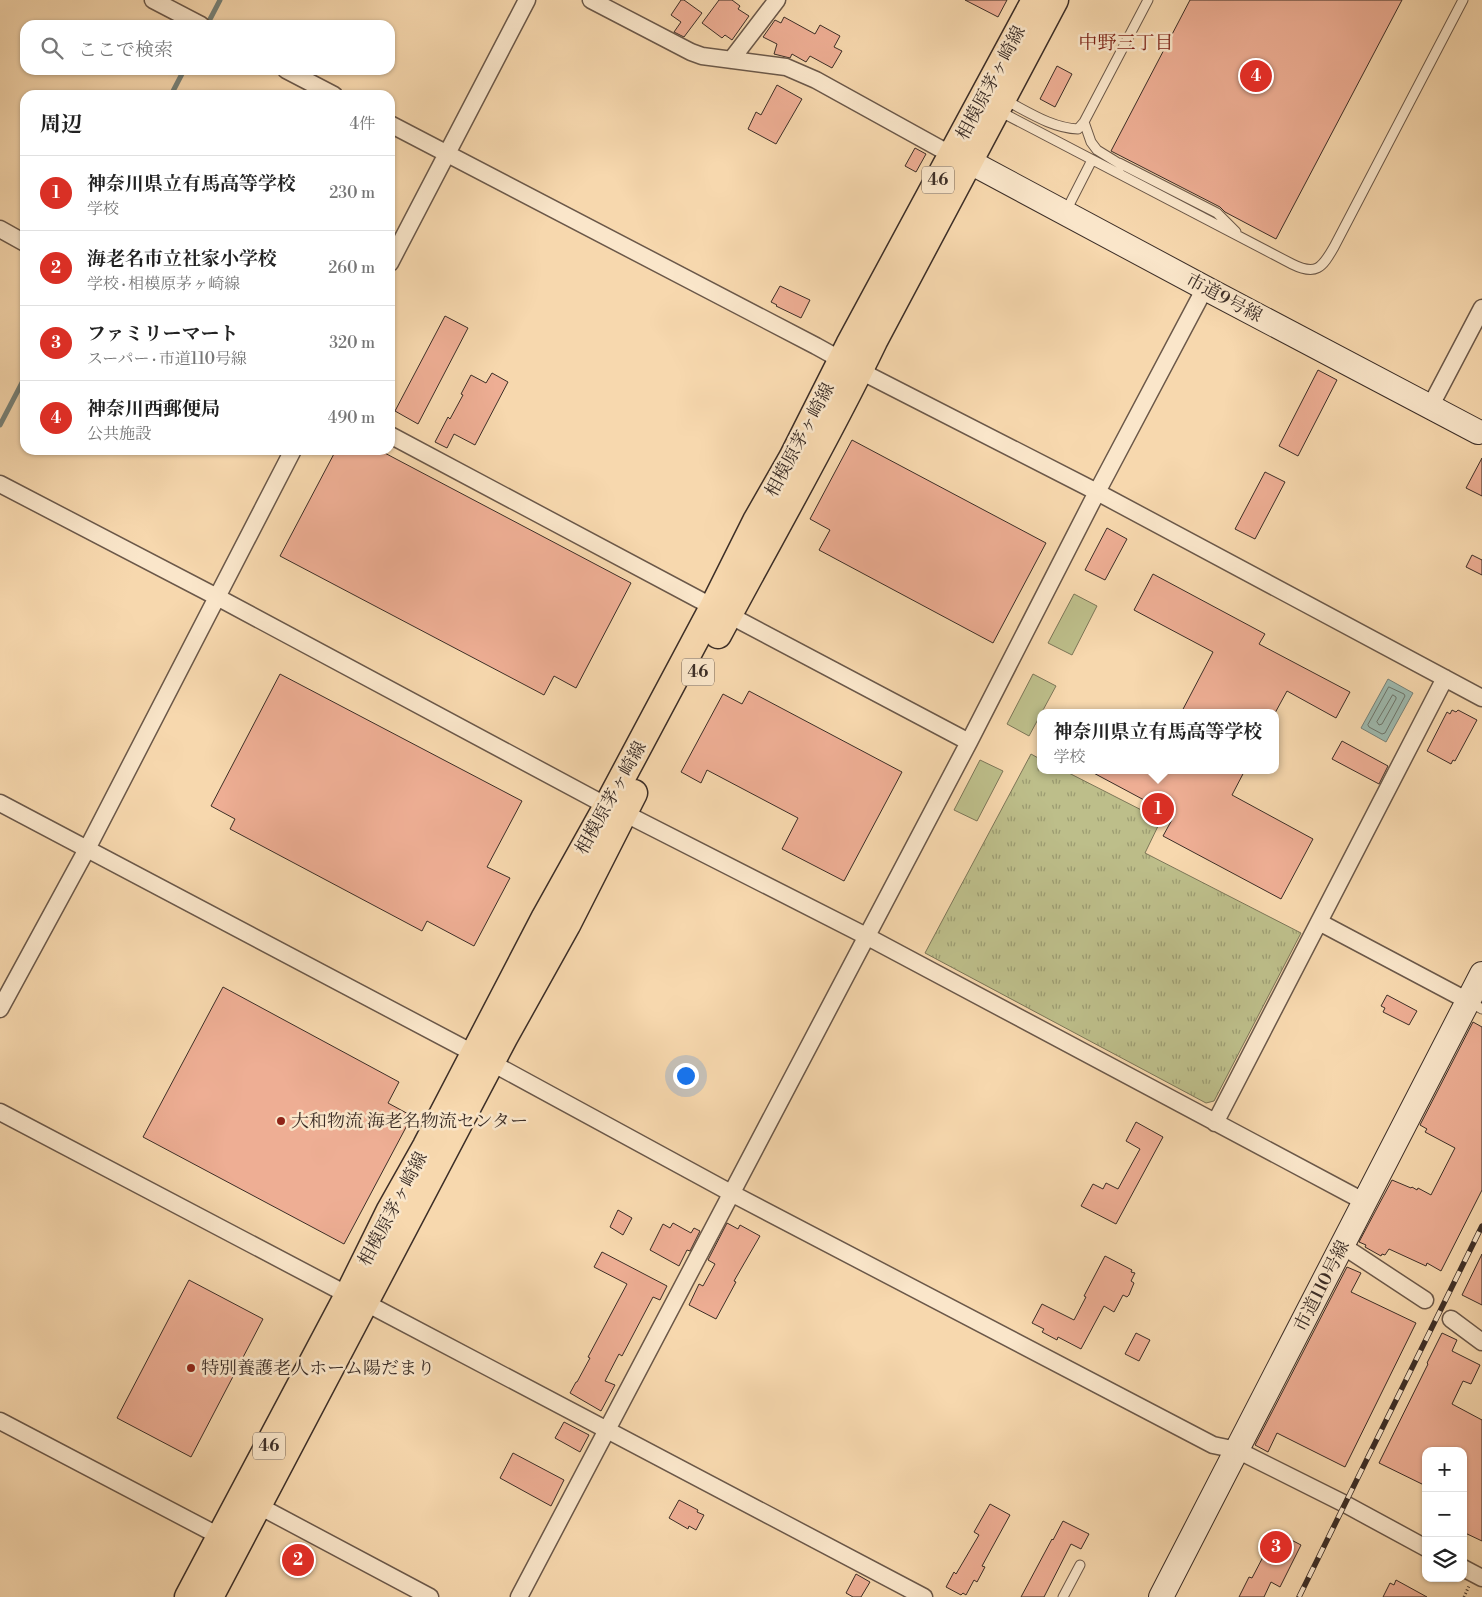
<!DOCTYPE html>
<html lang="ja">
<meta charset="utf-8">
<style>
:root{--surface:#fff;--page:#f6f6f6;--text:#222;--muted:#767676;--line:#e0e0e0;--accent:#d93025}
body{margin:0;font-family:"Libre Bodoni","Noto Serif JP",serif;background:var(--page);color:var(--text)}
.controls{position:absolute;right:15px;bottom:15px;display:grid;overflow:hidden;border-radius:10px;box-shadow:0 1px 4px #0004}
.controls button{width:45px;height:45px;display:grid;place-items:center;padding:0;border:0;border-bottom:1px solid var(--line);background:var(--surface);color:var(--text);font:25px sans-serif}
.you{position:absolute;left:685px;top:1075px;width:18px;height:18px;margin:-12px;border:4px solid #fff;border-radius:50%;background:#1a73e8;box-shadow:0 0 0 8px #1a73e833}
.badge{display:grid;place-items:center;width:32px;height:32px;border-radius:50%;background:var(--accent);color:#fff;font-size:16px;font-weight:700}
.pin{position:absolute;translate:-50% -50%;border:2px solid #fff;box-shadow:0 1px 5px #0006}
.popup{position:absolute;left:1037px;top:709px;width:242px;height:65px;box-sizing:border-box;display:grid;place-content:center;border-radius:10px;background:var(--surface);filter:drop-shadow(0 1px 4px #0005);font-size:16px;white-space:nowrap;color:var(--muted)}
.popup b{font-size:19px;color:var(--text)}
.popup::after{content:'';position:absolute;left:50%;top:100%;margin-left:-10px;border:10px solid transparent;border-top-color:var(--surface)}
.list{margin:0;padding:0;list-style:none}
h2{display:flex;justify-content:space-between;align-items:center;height:65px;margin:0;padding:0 20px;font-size:21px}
h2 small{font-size:16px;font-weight:400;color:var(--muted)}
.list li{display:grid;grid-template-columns:32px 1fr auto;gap:15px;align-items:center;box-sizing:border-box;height:75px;padding:0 20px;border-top:1px solid var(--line)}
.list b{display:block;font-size:19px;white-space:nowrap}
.list p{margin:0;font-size:16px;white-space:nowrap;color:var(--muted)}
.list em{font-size:16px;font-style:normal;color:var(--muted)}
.icon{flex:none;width:28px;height:28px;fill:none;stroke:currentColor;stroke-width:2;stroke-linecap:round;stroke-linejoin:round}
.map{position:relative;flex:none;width:1482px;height:1597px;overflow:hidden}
.search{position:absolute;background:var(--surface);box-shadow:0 1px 4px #0004;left:20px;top:20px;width:375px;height:55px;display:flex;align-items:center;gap:12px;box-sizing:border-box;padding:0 18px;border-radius:15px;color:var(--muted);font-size:19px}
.panel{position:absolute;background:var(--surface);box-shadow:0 1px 4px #0004;left:20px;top:90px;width:375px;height:365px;border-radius:15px}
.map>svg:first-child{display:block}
</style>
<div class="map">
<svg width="1482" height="1597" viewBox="0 0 1482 1597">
<defs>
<pattern id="grass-tufts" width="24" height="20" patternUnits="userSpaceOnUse" patternTransform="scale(1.25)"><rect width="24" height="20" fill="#bdbe8a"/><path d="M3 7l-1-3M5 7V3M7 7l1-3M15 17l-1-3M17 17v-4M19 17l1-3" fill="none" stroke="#9b9b71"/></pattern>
</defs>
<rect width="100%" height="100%" fill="#f7d8ae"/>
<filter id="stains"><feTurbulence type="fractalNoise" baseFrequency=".004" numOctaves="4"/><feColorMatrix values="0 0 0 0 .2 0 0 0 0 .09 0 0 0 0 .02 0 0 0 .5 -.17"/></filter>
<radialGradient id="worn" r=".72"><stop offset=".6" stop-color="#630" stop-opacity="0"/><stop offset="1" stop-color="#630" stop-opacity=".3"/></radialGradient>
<path fill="url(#grass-tufts)" stroke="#7c7658" d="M1031,754l9,5v11h23l98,50 -16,33 156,80 -87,168 -8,2 -281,-150z"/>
<path fill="#bdbe8a" stroke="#7c7658" d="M1074,594l23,12 -25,49 -24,-12z
M1033,674l23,12 -27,50 -22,-12z
M980,760l23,11 -26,50 -23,-11z"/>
<path fill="#9db9ae" stroke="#768178" d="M1388,679l25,14 -27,49 -25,-14z"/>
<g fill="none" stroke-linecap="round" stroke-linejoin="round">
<path stroke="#6c746a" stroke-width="1" d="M1389,687l15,7 1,2 -20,37 -3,1 -13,-7 -1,-2z
M1393,695l3,2v2l-14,25 -3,1 -2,-3z"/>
<path stroke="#768178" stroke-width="5" d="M207,25l13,-25
M171,95l13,-25
M0,425l25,-48"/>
</g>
<path fill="#eeae94" stroke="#3c2e27" d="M681,0h3l18,13 -18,24 -10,-5 7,-10 -10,-7z
M719,0h13l8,6 -2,3 11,7 -17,24 -7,-5 -3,3 -20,-15z
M965,0h42l-9,17z
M1190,0h212l-126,239 -51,-27 -5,-5 -109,-56z
M784,17l31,17 5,-9 20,11 -6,11 8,4 -10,17 -22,-12 -4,6 -14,-8 -2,4 -16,-4 3,-10 -14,-7 12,-17 6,3z
M1057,66l15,8 -17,33 -15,-8z
M777,85l25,14 -26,45 -28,-15 8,-17 5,3z
M915,148l11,6 -10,18 -11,-6z
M780,286l30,14 -9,18 -25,-12 1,-1 -6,-3z
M445,316l23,12 -50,96 -23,-13z
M1318,370l19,10 -39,76 -19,-10z
M492,373l16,9 -33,63 -21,-11 -7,14 -12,-6 13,-25 2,2 13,-24 -2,-1 10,-19 15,8z
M852,440l194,103 -53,100 -174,-93 11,-20 -20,-11z
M336,450h43l252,133 -55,105 -22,-12 -10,19 -264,-139z
M1482,458v38l-16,-8z
M1265,472l20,10 -30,57 -20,-10z
M1107,528l20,11 -22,41 -20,-10z
M1472,555l10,5v15l-16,-8z
M1153,574l112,60 -6,10 91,48 -14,26 -49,-27 -12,22h-94l32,-61 -79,-42z
M280,674l242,127 -35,66 23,11 -36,68 -47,-25 -5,10 -192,-102 5,-10 -24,-13z
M749,691l153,81 -58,109 -62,-32 16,-31 -91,-48 -6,13 -20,-11 42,-78 19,10z
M1452,710l4,2 2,-2 19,10 -22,41 -2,-1 -2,4 -24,-13 20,-39 3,2z
M1342,741l46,25 -9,18 -47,-25z
M1088,770h157l-13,25 81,44 -32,60 -118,-63 11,-20z
M223,987l176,95 -11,21 24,13 -68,128 -201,-107z
M1387,995l30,16 -8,14 -26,-13 2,-4 -4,-2z
M1473,1022l9,5v163l-41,81 -14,-8 -1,3 -37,-17 -4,6 -3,-1 -1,2 -16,-9 1,-2 -7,-3 33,-62 19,8 1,-1 5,3 1,-2 13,7 24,-47 -30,-16 2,-3 -7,-4z
M1136,1122l27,15 -47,87 -35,-18 12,-22 10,5 3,-6 12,6 22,-40 -14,-8z
M618,1210l14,8 -9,17 -13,-8z
M673,1223l18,10 3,-5 6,3 -10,20 -3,-1 -8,16 -29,-16 13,-26 7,4z
M727,1223l11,6 2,-4 20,11 -26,45 2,1 -20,37 -27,-14 10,-21 4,2 12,-22 -7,-4z
M602,1252l65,34 -7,14 -7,-3 -31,59 -3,-2 -14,27 10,4 -14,26 -31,-18 6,-11h1l13,-24 -2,-1 39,-73 -33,-17z
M1482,1254v51l-20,-10z
M1105,1256l27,14 -1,2 4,1 -4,8 3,2 -5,12 -2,2 -4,-2 -9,17 -10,-6 -23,43 -23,-12 -1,3 -15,-8 2,-3 -12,-6 10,-19 32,16 12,-23 -2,-1z
M1347,1267l14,6 -10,19 65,31 -71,144 -68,-34 -9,19 -13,-7z
M189,1280l74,39 -72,138 -74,-39z
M1136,1333l14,7 -11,21 -14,-7z
M1442,1333l15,7 -5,11 28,14 -9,19 -8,-3 -11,23 30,16v121l-19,-9v-81h-37v35l-47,-23 49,-99 -1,-1z
M564,1422l25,13 -9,17 -25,-14z
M513,1453l51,27 -13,26 -51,-28z
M679,1500l19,10 -1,2 7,3 -8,15 -7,-4 -1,3 -19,-11z
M990,1504l20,11 -28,51 3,1 -8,15 -3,-2 -8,15 -3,-2 -2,2 -15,-8 8,-15 2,2 23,-39 -5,-3z
M1063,1521l26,13 -8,15 -10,-5 -27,53h-23l31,-58 1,1z
M1276,1532l25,13 -21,42 -9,-5 -7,15h-25l10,-20 3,1z
M856,1574l14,8 -9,15h-8l-7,-4z
M1396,1580l31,17h-44l7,-14 4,2z"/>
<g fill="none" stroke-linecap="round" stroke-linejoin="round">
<g stroke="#6b5849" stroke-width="11">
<path id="lane" d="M1003,99c24,12 48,29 75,30l6,-7 64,-122
M999,111l293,153c24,12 30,4 42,-17l129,-247
M1084,122l7,20 6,8 26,16
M1119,163l98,50 19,19
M1066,211l26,-51
M1468,1001l14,8
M1063,1597l17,-32"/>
</g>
<g stroke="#6b5849" stroke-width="19">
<path id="street" d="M153,0l48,25
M591,0l100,52 11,4 84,11 30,13 123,68 21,9
M731,60l46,-60
M286,70l48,25
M390,124l426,222 56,31 225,115 385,206
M0,229l25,14
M390,263l137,-263
M1430,407l52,-99
M390,435l323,172
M0,484l217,113 390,209
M729,615l240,127
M0,803l492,260 239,130 482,252 24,5 108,54 81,44
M624,813l242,123 499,266
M1319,922l149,79
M0,1009l87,-160 206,-399
M0,1112l348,183
M1215,1123l230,-445
M1343,1246l82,54
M366,1303l558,294
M1451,1319l31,23
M0,1421l221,116
M259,1506l171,91
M1463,1568l19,10
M519,1597l450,-855 128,-250 108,-204"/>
</g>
<g stroke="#3c2e27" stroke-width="26">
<path id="secondary" d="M970,162l235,126 273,144
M1161,1597l321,-623"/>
</g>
<g stroke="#3c2e27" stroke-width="29">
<path id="primary" d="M718,635c52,-98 108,-194 156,-294l181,-341
M188,1597l160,-302 42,-85 36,-64 119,-229 62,-111 106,-199 43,-86 36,-63 57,-113 186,-345
M210,1597l294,-559 63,-113 67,-132"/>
</g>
<path stroke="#3c2e27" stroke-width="3" stroke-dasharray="1 2.5" stroke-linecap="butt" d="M1464,1597l5,-11"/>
<use href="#lane" stroke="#fae6ca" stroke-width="9"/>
<use href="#street" stroke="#fae6ca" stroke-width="16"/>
<use href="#secondary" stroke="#fae6ca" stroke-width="24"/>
<use href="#primary" stroke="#f7d8ae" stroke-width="26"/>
<g stroke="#3c2e27" stroke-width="5.5">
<path id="rail" d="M1299,1597l183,-371"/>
</g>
<use href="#rail" stroke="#fae6ca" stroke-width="4" stroke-dasharray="11" stroke-linecap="butt"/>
</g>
<g fill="#8f2418" stroke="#fae6ca" stroke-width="2">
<circle cx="281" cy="1121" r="5"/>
<circle cx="191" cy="1368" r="5"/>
</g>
<g text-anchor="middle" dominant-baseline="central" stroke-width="5" stroke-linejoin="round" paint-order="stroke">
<g fill="#fae6ca" stroke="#756558" stroke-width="1">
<rect x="922" y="166.5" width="32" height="27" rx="4"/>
<rect x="682" y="658.5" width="32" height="27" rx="4"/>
<rect x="253" y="1432.5" width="32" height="27" rx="4"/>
</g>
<g font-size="16" font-weight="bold" fill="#3c2e27">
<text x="938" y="180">46</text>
<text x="698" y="672">46</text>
<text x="269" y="1446">46</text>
</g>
<g font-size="18" fill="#3c2e27" stroke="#fae6ca">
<text transform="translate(991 83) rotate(-62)">相模原茅ヶ崎線</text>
<text transform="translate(1224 298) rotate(28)">市道9号線</text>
<text transform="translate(800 440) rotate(-62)">相模原茅ヶ崎線</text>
<text transform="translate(611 798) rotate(-61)">相模原茅ヶ崎線</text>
<text transform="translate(393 1209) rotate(-62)">相模原茅ヶ崎線</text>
<text transform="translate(1322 1286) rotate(-63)">市道110号線</text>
</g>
<g font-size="18" fill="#3c2e27" stroke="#fae6ca" text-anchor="start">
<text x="291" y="1121">大和物流 海老名物流センター</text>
<text x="201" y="1368">特別養護老人ホーム陽だまり</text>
</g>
<g font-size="19" fill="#7a1f14" stroke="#fae6ca">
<text x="1126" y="43">中野三丁目</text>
</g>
</g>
<rect width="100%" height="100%" filter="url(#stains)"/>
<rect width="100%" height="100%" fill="url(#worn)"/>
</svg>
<div class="controls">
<button>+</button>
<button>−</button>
<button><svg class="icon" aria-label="layers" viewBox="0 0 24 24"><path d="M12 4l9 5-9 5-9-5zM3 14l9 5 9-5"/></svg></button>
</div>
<div class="you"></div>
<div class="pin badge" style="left:1158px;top:809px">1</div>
<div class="popup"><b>神奈川県立有馬高等学校</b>学校</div>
<div class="pin badge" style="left:298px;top:1560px">2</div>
<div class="pin badge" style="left:1276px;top:1547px">3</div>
<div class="pin badge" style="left:1256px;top:76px">4</div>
<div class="search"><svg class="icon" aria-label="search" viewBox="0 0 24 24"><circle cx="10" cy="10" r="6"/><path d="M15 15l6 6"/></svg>ここで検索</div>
<section class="panel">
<h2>周辺<small>4件</small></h2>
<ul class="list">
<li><span class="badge">1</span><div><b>神奈川県立有馬高等学校</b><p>学校</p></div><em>230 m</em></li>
<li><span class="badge">2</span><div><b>海老名市立社家小学校</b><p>学校 · 相模原茅ヶ崎線</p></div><em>260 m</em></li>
<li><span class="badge">3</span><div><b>ファミリーマート</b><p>スーパー · 市道110号線</p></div><em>320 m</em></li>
<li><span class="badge">4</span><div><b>神奈川西郵便局</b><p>公共施設</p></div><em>490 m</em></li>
</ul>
</section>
</div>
